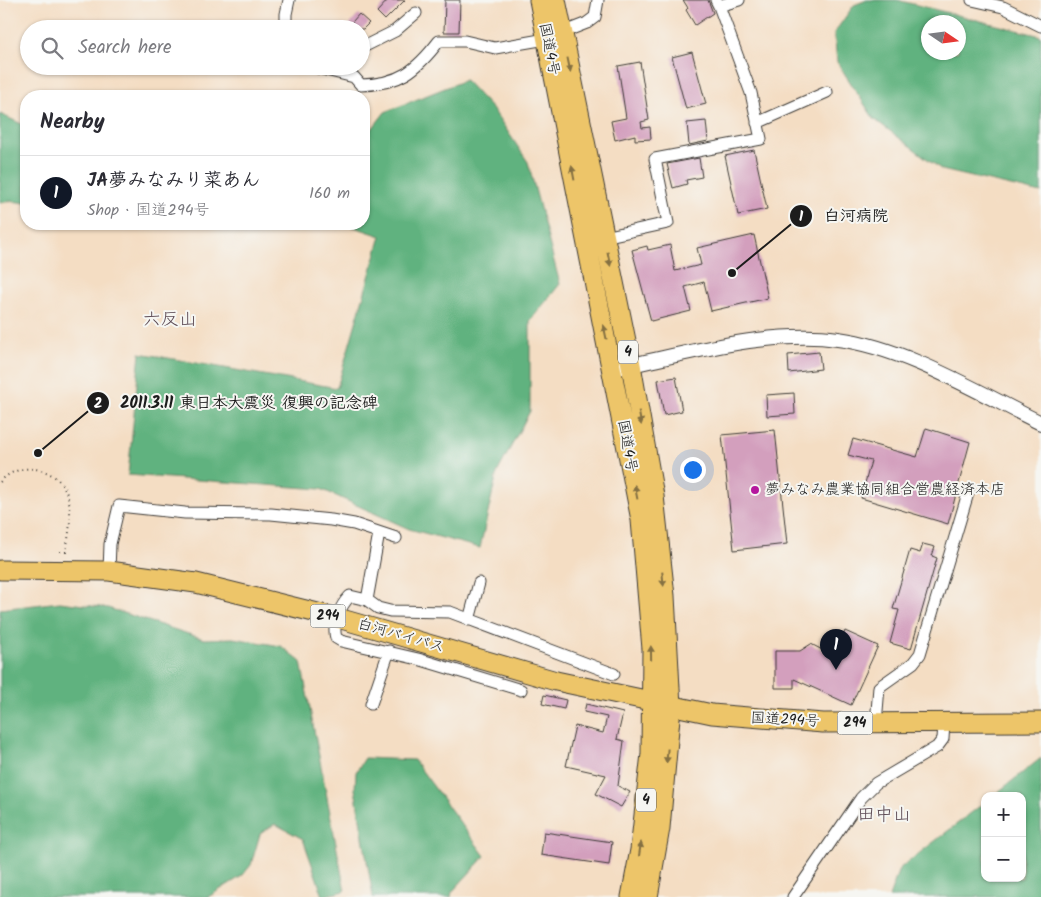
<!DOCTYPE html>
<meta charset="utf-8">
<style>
:root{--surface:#fff;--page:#f2f2f3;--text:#2b2b33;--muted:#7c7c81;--line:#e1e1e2;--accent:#111827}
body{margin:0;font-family:Kalam,"Klee One",sans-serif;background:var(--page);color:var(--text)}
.controls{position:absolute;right:15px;bottom:15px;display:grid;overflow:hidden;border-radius:10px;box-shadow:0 1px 4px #0004}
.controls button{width:45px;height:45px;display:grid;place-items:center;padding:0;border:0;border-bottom:1px solid var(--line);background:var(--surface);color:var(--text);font:25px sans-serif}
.compass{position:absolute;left:921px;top:15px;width:45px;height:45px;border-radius:50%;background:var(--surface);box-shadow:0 1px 4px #0004;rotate:103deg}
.you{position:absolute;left:692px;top:469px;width:18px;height:18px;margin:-12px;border:4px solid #fff;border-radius:50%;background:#1a73e8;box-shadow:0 0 0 8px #1a73e833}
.badge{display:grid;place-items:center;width:32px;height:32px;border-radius:50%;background:var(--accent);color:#fff;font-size:16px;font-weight:700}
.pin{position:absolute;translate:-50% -41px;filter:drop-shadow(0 1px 2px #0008)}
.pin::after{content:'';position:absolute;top:26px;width:18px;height:15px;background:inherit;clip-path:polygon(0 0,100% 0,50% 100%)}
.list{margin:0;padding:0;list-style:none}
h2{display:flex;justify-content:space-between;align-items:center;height:65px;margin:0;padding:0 20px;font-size:21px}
h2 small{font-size:16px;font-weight:400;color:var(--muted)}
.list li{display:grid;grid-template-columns:32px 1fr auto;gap:15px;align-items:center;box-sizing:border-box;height:75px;padding:0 20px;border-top:1px solid var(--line)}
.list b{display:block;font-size:19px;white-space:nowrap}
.list p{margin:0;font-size:16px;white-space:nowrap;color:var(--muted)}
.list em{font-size:16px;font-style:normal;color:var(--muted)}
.icon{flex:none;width:28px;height:28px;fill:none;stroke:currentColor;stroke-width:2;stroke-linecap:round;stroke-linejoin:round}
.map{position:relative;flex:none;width:1041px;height:897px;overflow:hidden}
.search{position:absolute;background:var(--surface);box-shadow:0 1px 4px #0004;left:20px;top:20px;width:350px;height:55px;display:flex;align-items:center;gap:12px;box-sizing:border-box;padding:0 18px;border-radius:28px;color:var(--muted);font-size:19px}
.panel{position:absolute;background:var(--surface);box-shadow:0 1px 4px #0004;left:20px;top:90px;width:350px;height:140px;border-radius:20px}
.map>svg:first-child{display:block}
</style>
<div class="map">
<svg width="1041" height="897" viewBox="0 0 1041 897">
<rect width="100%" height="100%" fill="#f6f6f2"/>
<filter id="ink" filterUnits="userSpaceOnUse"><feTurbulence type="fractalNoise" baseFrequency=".02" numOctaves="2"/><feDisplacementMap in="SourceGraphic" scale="10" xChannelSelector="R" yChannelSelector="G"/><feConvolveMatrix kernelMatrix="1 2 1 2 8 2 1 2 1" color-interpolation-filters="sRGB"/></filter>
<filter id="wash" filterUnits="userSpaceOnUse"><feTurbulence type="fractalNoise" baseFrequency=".0096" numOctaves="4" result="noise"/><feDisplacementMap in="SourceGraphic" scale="20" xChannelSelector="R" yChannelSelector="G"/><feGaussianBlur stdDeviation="1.12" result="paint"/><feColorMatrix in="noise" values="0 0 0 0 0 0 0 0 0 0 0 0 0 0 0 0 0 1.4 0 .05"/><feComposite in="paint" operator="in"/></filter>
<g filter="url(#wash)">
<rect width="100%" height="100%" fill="#f4ddc3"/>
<path fill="#61b27f" stroke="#3e674e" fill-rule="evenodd" d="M867,0h30l144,36v157l-99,-23 -68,-51 -37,-57 -3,-29 20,-28zM958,22v30h-30v-30z
M465,80l29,31 34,51 32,122 -30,37v90l-33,62 -17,75 -71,-19 -88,-40 -193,-14 12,-122 197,35 44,-152 -36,-12h19v-85l21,-27z
M0,114l26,12v77l-15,-2 -11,2z
M60,602l48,6 96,31 29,-1 48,8 20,16 44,229 -22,5 -20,-57 -28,-15 -15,10 -9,31 -9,11 -34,21h-208v-288z
M365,758l49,2 71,96 -33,36 -1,5h-78l-18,-108 1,-17z
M1041,758v139h-152l10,-28 86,-67v76h37v-82h-29z"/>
<g id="blocks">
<path fill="#d39fbd" d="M388,0h17l-20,20 -8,-8z
M445,0h15l-1,32h-15z
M683,0h25l5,13 -18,12 -9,-15 2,-2z
M359,14l10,9 -6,6h-17z
M692,52l14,52 -20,5 -14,-52z
M640,62l9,58 -8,2 1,6 8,-1 1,12 -16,1v-5l-20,5 -4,-19 15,-3 -8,-52z
M706,121l2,20 -19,4 -2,-22z
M754,150l13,59 -29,6 -13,-59z
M699,158l3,19 -16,3 1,4 -14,4 -6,-24z
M754,235l14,63 -57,13 -7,-29 -19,5 6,24 -40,10 -19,-71 15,-4 1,4 22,-5 5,26 26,-6 -4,-17z
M819,352l2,17 -32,4 -1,-18z
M676,377l6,34 -18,4 -6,-35z
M794,393l1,21 -28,2 -1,-21z
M926,428l44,14 -22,82 -87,-26 10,-37 -23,-6 5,-16 64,18z
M775,430l12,114 -53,6 -12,-115z
M923,544l12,3 -3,9 5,2 -26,91 -21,-6 9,-33 -6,-1 17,-59 10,3z
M845,631l33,15 -27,59 -57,-26v9h-19v-37h25l11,-7 23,12z
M544,695l22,5 -2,9 -22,-5z
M586,704l37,9 -6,26 7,2 -6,45 12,6 -9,15 -25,-13 10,-19 -40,-9 9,-40 28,7 4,-16 -23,-5z
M544,832l68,10 -3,23 -68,-10z"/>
</g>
</g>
<g filter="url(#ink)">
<use href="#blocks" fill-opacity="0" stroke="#3c3935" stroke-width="1"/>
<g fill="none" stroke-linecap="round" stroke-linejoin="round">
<g stroke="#3c3935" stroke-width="13">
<path id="minor" d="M716,0l3,6 20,-6
M972,0l31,7 38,19
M286,29v-15l3,-14
M361,48l34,-17 21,-18
M310,66l44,11 7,8c38,-1 55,-14 78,-44h26l30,7 51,-9 41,-16 8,-6 3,-17
M757,123l70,-31
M604,237l64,-14 -13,-64 106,-20 -10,-46 -32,-87
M109,571l1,-27 9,-38 66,7 86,1 60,6 23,4 42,14
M367,600l12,-67
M469,620l10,-37
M521,690l-103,-31 -77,-18 -5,-3c-4,-14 4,-32 14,-42l17,4 11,8 12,3 60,1 164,62
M371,704l18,-53
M876,723l3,-36 34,-24 7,-9 49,-164
M793,897l68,-99 15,-15 61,-36 6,-8 1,-16"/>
</g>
<g stroke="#3c3935" stroke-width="16">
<path id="tertiary" d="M613,369c69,-14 155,-40 225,-30 68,9 141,54 203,84"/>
</g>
<g stroke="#3c3935" stroke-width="21">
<path id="trunk" d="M539,0l102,520 11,129 -1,105 -11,96 -9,47
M556,0l75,365 23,131 11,100 6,111 -11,121 -12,69
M0,570l109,1 87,12 142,35 218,63 156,33 111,9 218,-1"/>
</g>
<path stroke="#3c3935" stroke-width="2" stroke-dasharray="1 4" stroke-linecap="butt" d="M0,482c19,-22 57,-16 67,12 6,18 2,39 -1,58h-8"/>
<use href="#minor" stroke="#fff" stroke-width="11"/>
<use href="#tertiary" stroke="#fff" stroke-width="14"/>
<use href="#trunk" stroke="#edc569" stroke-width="19"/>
</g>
<defs><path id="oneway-solid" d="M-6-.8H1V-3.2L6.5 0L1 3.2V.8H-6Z" transform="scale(1.25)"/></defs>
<g fill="#847042">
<use href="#oneway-solid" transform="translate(569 65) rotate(78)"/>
<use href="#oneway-solid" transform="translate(573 173) rotate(-101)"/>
<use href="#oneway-solid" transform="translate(609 259) rotate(78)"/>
<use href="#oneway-solid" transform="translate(605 332) rotate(-102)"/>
<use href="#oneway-solid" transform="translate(640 418) rotate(80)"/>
<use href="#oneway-solid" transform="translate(636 492) rotate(-101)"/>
<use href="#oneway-solid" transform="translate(663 579) rotate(84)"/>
<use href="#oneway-solid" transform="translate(651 653) rotate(-91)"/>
<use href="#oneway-solid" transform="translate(667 756) rotate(95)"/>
<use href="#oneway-solid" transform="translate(640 849) rotate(-82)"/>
</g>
</g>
<circle fill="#b5179e" stroke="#f6f6f2" stroke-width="2" cx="755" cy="490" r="5"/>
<g text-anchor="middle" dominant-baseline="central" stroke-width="4" stroke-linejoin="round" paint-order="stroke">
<g fill="#f6f6f2" stroke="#5d5d5c" stroke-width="1">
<rect x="618" y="340.5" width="20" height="23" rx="4"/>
<rect x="310.5" y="604.5" width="35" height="23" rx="4"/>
<rect x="837.5" y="711.5" width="35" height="23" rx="4"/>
<rect x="636" y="788.5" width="20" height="23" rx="4"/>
</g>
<g font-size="14" font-weight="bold" fill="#1c1c1c">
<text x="628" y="352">4</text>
<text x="328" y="616">294</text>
<text x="855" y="723">294</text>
<text x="646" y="800">4</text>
</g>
<g font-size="15" fill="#1c1c1c" stroke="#f6f6f2">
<text transform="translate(549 49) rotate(79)">国道4号</text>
<text transform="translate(627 446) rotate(80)">国道4号</text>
<text transform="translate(401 636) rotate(16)">白河バイパス</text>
<text transform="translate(785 720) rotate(3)">国道294号</text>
</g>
<g font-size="15" fill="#1c1c1c" stroke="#f6f6f2" text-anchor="start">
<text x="765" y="490">夢みなみ農業協同組合営農経済本店</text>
</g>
<g font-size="18" fill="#5c4a54" stroke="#f6f6f2">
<text x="170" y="320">六反山</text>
<text x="884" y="815">田中山</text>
</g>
</g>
<path fill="none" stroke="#1c1c1c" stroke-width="2" d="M732 273L801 216M38 453L98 403"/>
<g fill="#1c1c1c" stroke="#f6f6f2" stroke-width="2">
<circle cx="732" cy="273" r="5"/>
<circle cx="38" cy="453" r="5"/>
<circle cx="801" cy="216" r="12"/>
<circle cx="98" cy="403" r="12"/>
</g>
<g font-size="15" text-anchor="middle" font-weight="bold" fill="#fff">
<text x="801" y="221">1</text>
<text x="98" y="408">2</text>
</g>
<g font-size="16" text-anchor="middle" font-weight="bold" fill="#1c1c1c" stroke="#f6f6f2" stroke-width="4" stroke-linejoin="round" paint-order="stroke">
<text x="856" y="221">白河病院</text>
<text x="249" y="408">2011.3.11 東日本大震災 復興の記念碑</text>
</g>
</svg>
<div class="controls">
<button>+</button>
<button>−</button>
</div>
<svg class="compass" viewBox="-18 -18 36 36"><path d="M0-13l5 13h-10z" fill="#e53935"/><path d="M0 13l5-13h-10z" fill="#7c7c81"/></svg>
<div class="you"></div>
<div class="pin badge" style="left:836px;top:670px">1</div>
<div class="search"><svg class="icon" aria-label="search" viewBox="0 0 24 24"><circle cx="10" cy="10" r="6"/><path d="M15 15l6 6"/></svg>Search here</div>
<section class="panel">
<h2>Nearby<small></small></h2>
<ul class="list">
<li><span class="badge">1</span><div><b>JA夢みなみり菜あん</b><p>Shop · 国道294号</p></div><em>160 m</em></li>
</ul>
</section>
</div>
